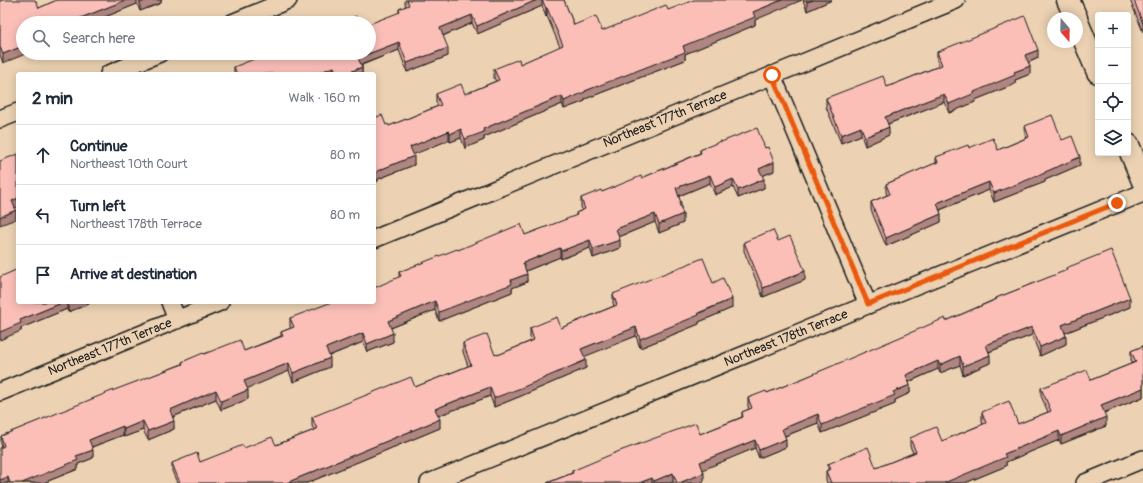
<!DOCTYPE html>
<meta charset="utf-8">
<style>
:root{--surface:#fff;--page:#f2f2f3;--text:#1f2937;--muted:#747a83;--line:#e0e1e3}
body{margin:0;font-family:Pangolin,sans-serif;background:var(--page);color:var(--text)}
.controls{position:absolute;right:12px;top:12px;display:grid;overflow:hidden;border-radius:4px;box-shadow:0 2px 10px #0003}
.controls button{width:36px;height:36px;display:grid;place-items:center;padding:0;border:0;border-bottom:1px solid var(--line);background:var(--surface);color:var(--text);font:20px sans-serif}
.compass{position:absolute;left:1047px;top:12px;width:36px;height:36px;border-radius:50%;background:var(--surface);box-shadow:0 2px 10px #0003;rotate:160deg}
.stop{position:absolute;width:12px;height:12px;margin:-9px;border:3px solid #ea580c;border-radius:50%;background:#fff}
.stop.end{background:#ea580c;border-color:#fff;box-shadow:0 1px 4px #0008}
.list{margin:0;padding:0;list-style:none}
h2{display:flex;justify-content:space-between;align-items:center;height:52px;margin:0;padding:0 16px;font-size:17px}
h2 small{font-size:13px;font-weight:400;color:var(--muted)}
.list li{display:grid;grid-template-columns:26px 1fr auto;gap:12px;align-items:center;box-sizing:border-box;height:60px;padding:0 16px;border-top:1px solid var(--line)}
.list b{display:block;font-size:15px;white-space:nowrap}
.list p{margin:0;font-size:13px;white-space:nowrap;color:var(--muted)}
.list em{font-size:13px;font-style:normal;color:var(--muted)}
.icon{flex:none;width:22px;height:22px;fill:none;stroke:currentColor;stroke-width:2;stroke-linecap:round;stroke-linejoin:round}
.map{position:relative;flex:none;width:1143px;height:483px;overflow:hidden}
.search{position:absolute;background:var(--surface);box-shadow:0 2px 10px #0003;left:16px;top:16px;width:360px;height:44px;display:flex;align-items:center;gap:10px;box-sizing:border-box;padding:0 14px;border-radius:22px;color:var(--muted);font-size:15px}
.panel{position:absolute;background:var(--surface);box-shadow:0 2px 10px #0003;left:16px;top:72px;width:360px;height:232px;border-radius:4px}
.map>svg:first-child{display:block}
</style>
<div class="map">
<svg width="1143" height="483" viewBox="0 0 1143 483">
<rect width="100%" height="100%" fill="#ecd2b3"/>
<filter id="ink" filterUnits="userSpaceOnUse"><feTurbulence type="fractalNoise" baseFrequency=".025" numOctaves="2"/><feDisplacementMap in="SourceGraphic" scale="8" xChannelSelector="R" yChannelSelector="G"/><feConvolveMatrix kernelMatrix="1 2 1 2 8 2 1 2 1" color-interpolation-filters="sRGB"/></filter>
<g filter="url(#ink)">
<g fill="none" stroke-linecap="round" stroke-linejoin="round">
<g stroke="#1c1c1c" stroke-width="20">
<path id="minor" d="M232,23l56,-23
M109,74l51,-21
M772,75l96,230
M0,119l18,-7
M374,239l582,-239
M170,302l7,18
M0,392l220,-90
M429,483l714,-290
M1085,483l58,-24"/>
</g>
<g stroke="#1c1c1c" stroke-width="25">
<path id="tertiary" d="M1068,0l8,18
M1077,22l21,50
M1128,145l15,36"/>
</g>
<use href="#minor" stroke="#ecd2b3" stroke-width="17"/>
<use href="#tertiary" stroke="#ecd2b3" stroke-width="22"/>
</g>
<path fill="#d8a49e" stroke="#1c1c1c" d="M57,0h105l-1,1v2l-21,8 -3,-7 -47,19h-67l-20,40 -3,-8v-54l39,7z
M405,0h159l10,25 28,6 66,-21 87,10v5l-70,29v6l-100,39v2l-21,8 -2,-5 -78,33v3l-19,8 -4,-10 -11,4 -1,-2 -36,14 1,11 -36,14v2l-4,2 12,-58 3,1 49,-20 -2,-4v-8h29l31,-13 -2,-3v-9l26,-5 40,-17 -13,-31 -1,1 -4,-11 -65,28 -5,-11 -29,13 5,20 -41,16 -8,-22 -37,15v9h-128v-7l135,-14 30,-41v-3l7,-3 -1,-2z
M803,0h29l-25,11z
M1130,0h13v32z
M937,52l101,6 -10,5 2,11 -15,6v4l-40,16v2l-26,11 -5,-11 -56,22 1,11 -24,11 -4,-11 -20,8 -15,-36v-9l61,-11 52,-21 -2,-5z
M1025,126l37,14 18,25 -35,15v2l-51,20 -5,-12 -49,20 1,12 -55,24 -15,-36v-8l16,-7 -1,-3v-8l50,-21v-6l33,-9 29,2 28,-12 -1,-3z
M721,142l53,29 -12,5 2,12 -26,10 -5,-11 -18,8 -5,-12 -31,13 4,27 -24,10 -4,-11 -36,15 1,11 -27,10 -3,-10 -29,11 -1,-2 -34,14 1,11 -15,6v4l-73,29 -4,-11 -44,18 2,14 -26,10 -4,-10 -34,14 1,11 -37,15 -4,-11 -42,17 1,11 -27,11 -5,-11 -43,18 1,12 -26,11 -5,-10 -19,7 -1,-2 -31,12 1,11 -15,6v5l-35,14h-43l2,-36 -1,-3v-8l181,-72v-2l22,-8 40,-3 37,-15v-4l10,-4 -1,-1v-9l84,-16 25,-25v-5l59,-22 67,-15 51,-19v-3l6,-3 -1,-3v-9l21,-6 40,-14 58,-25v-3z
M778,241l27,39 -42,17 -19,-46v-9z
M1066,268l64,39 -65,26 1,11 -26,12 -8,-21 -43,17 1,11 -27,12 -3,-10 -20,8 -2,-4 -29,13 1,11 -15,7v4l-73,29 -4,-10 -33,13 1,11 -27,11 -4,-10 -52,21 1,12 -4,2h-26l-1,-1 -4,1h-122l25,-10v-2l128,-37 42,-17v-5l7,-3 -1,-2v-9l19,-5 37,-15 142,-57 50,-22v-1l70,-27z
M713,283l19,25 -33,14v2l-59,24 -4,-12 -52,20 2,12 -65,28 -27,11 -4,-11 -52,20 2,12 -133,55h-130l-5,-12v-8l28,-1 44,-14 32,-3 38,-15 -2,-4v-9l103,-30 53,-21 -5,-14v-9l32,12h3l33,-14 -1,-4v-9h31l53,-22 -1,-3v-9z
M18,302h71v2l-21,8 -1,-3 -46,19v3z
M1143,346v51l-39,16 2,13 -45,18 -2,-4 -53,22v4l-41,17h-138l-1,-3v-9l2,-1v-6l48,4 37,-15 -3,-7v-8l32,3 41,-17 -1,-3v-9l36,12 30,-12 -7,-16v-8l50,-8 42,-17 -2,-3v-9z"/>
<path fill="#b08681" stroke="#1c1c1c" d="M126,0h11v4l-47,19h-22z
M147,0h15l-1,1v2l-21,8v-8z
M537,0h5v6l-65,28v-8z
M782,0h20l-47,20v5l-70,29v6l-100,39v2l-21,8v-8l119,-55 70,-34z
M813,0h19l-25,11v-9z
M546,8h1v8l-1,1z
M472,15v8l-32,14v-9z
M399,42v8l-41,16v-8z
M23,46v7h5l-25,10v-9z
M448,48v8l-41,16v-9z
M1038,50v8l-13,6v-9z
M1030,66v8l-15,6v4l-40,16v2l-26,11v-9l65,-32z
M334,67v7h-19z
M362,67v7h-17z
M944,94v8l-59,23v-8z
M562,96v8l-78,33v3l-19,8v-9l18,-10z
M861,127v8l-20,8v-8z
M889,127v8l-24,11v-9z
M461,129v9l-11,4v-8z
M449,131v9l-39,16v-9z
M414,156v9l-36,14v2l-4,2v-9l3,-3z
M1080,157v8l-35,15v2l-51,20v-9z
M774,162v9l-15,6v-8z
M710,175v8l-34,14v-9z
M733,179v8l-18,8v-8z
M764,179v9l-26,10v-8z
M989,182v8l-52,21v-8z
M18,198v9l-6,2v-8z
M679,203h2v8z
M16,210v9l-16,6v-8z
M655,214v8l-39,16v-9z
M683,214v9l-24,10v-9z
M941,214v8l-55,24v-8z
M590,240v8l-29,11v-8z
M620,240v8l-27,10v-9z
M560,248v9l-37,15v-9z
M805,271v9l-42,17v-9z
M527,274v8l-15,6v4l-73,29v-9l72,-32z
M1130,298v9l-68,27v-9z
M732,299v9l-33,14v2l-59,24v-9z
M435,301v9l-47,19v-8z
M64,302h3v7l-46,19v3l-21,9v-8l20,-12z
M73,302h16v2l-21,8v-8z
M636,327v9l-55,22v-9z
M1032,327v8l-46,18v-8z
M363,333v9l-37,15v-9z
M393,333v9l-26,10v-8z
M1066,336v8l-26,12v-9z
M990,355v8l-27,12v-9z
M960,356v9l-20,8v-8z
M330,358v9l-37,15v-9z
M586,360v8l-65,28 -27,11v-9z
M938,361v8l-32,14v-8z
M289,363v8l-45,19v-9z
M910,385v8l-15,7v4l-73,29v-8l71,-33z
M490,387v9l-55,21v-8z
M1143,388v9l-42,17v-9z
M216,390v9l-46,19v-8z
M248,390v9l-27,11v-9z
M818,414v9l-36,14v-8z
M1106,417v9l-45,18v-8z
M440,419v9l-133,55h-21z
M143,421v9l-19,7v-8z
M174,421v8l-26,11v-9z
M123,426v9l-34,13v-8z
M1059,431v9l-53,22v4l-41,17h-21l60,-29z
M786,439v8l-27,11v-8z
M755,440v8l-55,23v-9z
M93,450v8l-15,6v5l-35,14h-21l54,-27z
M673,473v9l-4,1h-15v-2z
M704,473v8l-4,2h-21z
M8,477v6h-8v-3z
M652,478v5h-13z"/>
<path fill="#fbbfb8" stroke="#1c1c1c" d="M3,0h32l4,8 18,-8h69l-58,23h-45v23l-20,8 -3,-7v-46z
M139,0h8l-7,3z
M407,0h130l-60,26 -5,-11 -32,13 8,20 -41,15 -8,-21 -41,16 4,9 -17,7h-8l-3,-7 -19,7h-78l-3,-7 35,-14h100v-29l31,-12 -1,-3 10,-4z
M542,0h22l10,25 22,-9 6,15 64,-26 2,5 26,-10h88l-29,12 2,5 -72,29 2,6 -100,39v1l-21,9 -2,-5 -79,33 1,3 -19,7 -4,-10 -11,5 -1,-3 -39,16 4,9 -37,15 1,1 -4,2v-56l8,-3 4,10 2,-1 1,2 52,-21 -5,-11 25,-10 4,10 34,-14 -5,-11 25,-10 1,5 43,-19 -16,-37h-1z
M806,0h7l-6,2z
M1134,0h9v24z
M356,16l3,7h-19z
M1025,16l13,34 -13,5 5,11 -16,6 1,3 -41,17 1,1 -26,11 -5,-10 -59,23 4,10 -24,10 -4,-10 -20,8 -15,-37 57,-22 4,11 55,-22 -5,-13z
M1052,115l10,25 10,-4 8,21 -35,15v1l-51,20 -5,-11 -52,21 4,11 -55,24 -15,-36 19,-8 -4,-10 52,-22 -2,-5 32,-12 1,3 24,-10 5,12 31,-13 -4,-11z
M757,128l8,20 3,-1 6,15 -15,7 5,10 -26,11 -5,-11 -18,8 -5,-12 -34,13 5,15h-2l4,11 -24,10 -4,-10 -39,15 4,11 -27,9 -3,-9 -29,11 -1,-3 -37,15 4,11 -16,6 1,4 -73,28 -4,-11 -47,20 5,12 -26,11 -4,-11 -37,15 4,10 -37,15 -4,-10 -45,18 4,9 -27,11 -5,-11 -46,20 4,11 -26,10 -5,-10 -19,8 -1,-3 -34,14 4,10 -17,6 2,4 -56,23h-12l-2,-6 -8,3v-32l4,-2 -3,-10 108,-44 74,-28 -1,-2 21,-9 1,1 36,-14 4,11 39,-15 -2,-4 13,-5 -4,-9 42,-16h42v-14l27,-12 -2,-4 58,-23 1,1 63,-26 4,11 52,-20 -1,-2 9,-4 -4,-11 20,-8 1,2 39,-16 1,2 59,-25 -1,-3 21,-9v1z
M18,154v44l-6,3 4,9 -16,7v-56z
M773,230l5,11 12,-5 15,35 -42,17 -19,-46z
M1111,250l19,48 -68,27 4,11 -26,11 -8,-20 -46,18 4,10 -27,11 -3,-10 -20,9 -2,-4 -32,14 4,10 -17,7 2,3 -73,30 -4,-11 -36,15 4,10 -27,11 -4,-10 -55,22 4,11 -25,10h-2l-4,-10 -19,8 -2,-3 -13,5h-92l26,-10 -1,-2 45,-19 79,-29 4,11 43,-17 -1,-5 10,-4 -4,-10 18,-7 1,2 37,-15 141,-60 1,3 51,-22 -1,-1 13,-5 58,-23 -1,-2z
M703,258l10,25 10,-5 9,21 -34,14 1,2 -59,24 -4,-12 -55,22 5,11 -65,28 -27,10 -4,-11 -55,22 5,10 -154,64h-106l-8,-20 25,-10 3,9 43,-17 1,3 28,-11 4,8 41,-16 -5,-12 99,-40 4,10 56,-22 -8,-22 24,-9 8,21 3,-1v1l36,-15 -4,-12 27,-11 4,11 56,-23 -4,-11z
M18,269v33h46l-44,18 1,3 -21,9v-55z
M1143,346v42l-42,17 5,12 -45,19 -2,-5 -55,23 2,3 -62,26h-113l-5,-12 5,-2 -3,-5 40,-17 8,21 40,-16 -6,-14 26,-11 6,14 44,-18 -4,-11 27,-11 9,23 33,-13 -10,-23 46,-18 4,10 45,-18 -5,-11z"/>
</g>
<g fill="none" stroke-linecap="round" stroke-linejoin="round" filter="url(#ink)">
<path stroke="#ea580c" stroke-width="5" d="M772,75l96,229 249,-101"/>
</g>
<g text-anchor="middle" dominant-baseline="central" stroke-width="3" stroke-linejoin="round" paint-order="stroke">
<g font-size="13" fill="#1c1c1c" stroke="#ecd2b3">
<text transform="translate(665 119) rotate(-22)">Northeast 177th Terrace</text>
<text transform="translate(786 338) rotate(-22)">Northeast 178th Terrace</text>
<text transform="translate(110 347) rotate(-22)">Northeast 177th Terrace</text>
</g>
</g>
</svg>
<div class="controls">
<button>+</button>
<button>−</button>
<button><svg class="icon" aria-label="locate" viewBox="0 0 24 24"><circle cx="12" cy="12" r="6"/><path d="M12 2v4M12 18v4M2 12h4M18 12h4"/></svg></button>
<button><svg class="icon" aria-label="layers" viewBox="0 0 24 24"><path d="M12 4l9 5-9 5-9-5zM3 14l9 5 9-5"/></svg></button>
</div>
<svg class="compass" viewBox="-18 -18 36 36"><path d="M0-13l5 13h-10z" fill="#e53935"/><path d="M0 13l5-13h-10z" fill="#747a83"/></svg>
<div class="stop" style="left:772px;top:75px"></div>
<div class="stop end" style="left:1117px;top:203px"></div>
<div class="search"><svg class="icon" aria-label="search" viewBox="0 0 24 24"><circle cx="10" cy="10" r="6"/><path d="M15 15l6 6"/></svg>Search here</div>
<section class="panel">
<h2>2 min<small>Walk · 160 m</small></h2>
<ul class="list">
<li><svg class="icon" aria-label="ahead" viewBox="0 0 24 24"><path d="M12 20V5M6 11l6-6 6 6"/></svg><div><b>Continue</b><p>Northeast 10th Court</p></div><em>80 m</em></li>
<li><svg class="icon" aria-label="left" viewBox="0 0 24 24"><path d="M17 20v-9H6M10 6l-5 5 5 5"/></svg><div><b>Turn left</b><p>Northeast 178th Terrace</p></div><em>80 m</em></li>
<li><svg class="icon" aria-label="arrive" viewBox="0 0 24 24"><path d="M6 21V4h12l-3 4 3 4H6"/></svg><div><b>Arrive at destination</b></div></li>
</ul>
</section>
</div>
